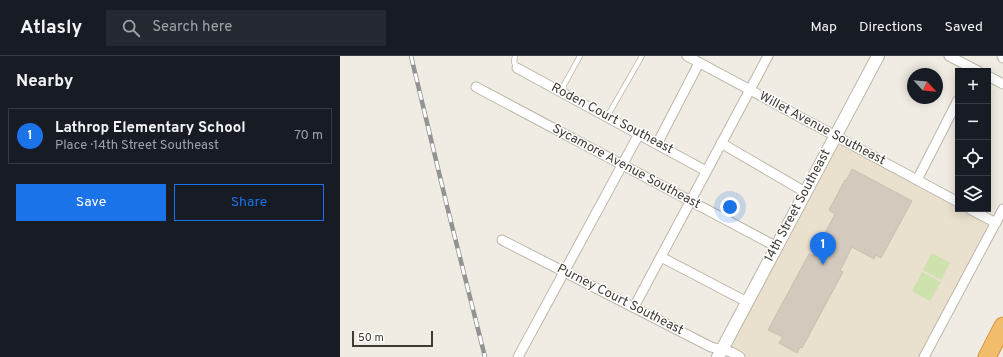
<!DOCTYPE html>
<meta charset="utf-8">
<style>
:root{--surface:#171b24;--page:#242831;--text:#f1f3f6;--muted:#9ea1a6;--line:#363941;--accent:#1a73e8}
body{margin:0;font-family:Overpass,sans-serif;background:var(--page);color:var(--text)}
.controls{position:absolute;right:12px;top:12px;display:grid;overflow:hidden;border-radius:0px;box-shadow:0 2px 10px #0003}
.controls button{width:36px;height:36px;display:grid;place-items:center;padding:0;border:0;border-bottom:1px solid var(--line);background:var(--surface);color:var(--text);font:20px sans-serif}
.compass{position:absolute;left:567px;top:12px;width:36px;height:36px;border-radius:50%;background:var(--surface);box-shadow:0 2px 10px #0003;rotate:116deg}
.scale{position:absolute;left:12px;bottom:10px;width:81px;box-sizing:border-box;padding-left:4px;border:2px solid #423b34;border-top:0;font-size:11px;line-height:14px;white-space:nowrap;color:#423b34;-webkit-text-stroke:3px #fff;paint-order:stroke}
.you{position:absolute;left:390px;top:151px;width:14px;height:14px;margin:-10px;border:3px solid #fff;border-radius:50%;background:#1a73e8;box-shadow:0 0 0 6px #1a73e833}
.badge{display:grid;place-items:center;width:26px;height:26px;border-radius:50%;background:var(--accent);color:#fff;font-size:13px;font-weight:700}
.pin{position:absolute;translate:-50% -33px;filter:drop-shadow(0 1px 2px #0008)}
.pin::after{content:'';position:absolute;top:21px;width:14px;height:12px;background:inherit;clip-path:polygon(0 0,100% 0,50% 100%)}
.list{margin:0;padding:0;list-style:none}
h2{display:flex;justify-content:space-between;align-items:center;height:52px;margin:0;padding:0 16px;font-size:17px}
h2 small{font-size:13px;font-weight:400;color:var(--muted)}
.list li{display:grid;grid-template-columns:26px 1fr auto;gap:12px;align-items:center;box-sizing:border-box;height:56px;margin:0 8px 8px;padding:0 8px;border:1px solid var(--line);border-radius:0px}
.list b{display:block;font-size:15px;white-space:nowrap}
.list p{margin:0;font-size:13px;white-space:nowrap;color:var(--muted)}
.list em{font-size:13px;font-style:normal;color:var(--muted)}
.actions{display:flex;gap:8px;padding:12px 16px}
.actions a{flex:1;padding:9px 0;border:1px solid var(--accent);border-radius:0px;text-align:center;font-size:14px;color:var(--accent)}
.actions .main{background:var(--accent);color:#fff}
.icon{flex:none;width:22px;height:22px;fill:none;stroke:currentColor;stroke-width:2;stroke-linecap:round;stroke-linejoin:round}
.map{position:relative;flex:none;width:663px;height:301px;overflow:hidden}
header{display:flex;align-items:center;gap:24px;box-sizing:border-box;height:56px;padding:0 20px;background:var(--surface);border-bottom:1px solid var(--line)}
header strong{font-size:19px}
nav{display:flex;gap:22px;margin-inline-start:auto;font-size:14px}
.search{width:280px;height:36px;background:var(--page);display:flex;align-items:center;gap:10px;box-sizing:border-box;padding:0 14px;border-radius:0px;color:var(--muted);font-size:15px}
main{display:flex}
aside{flex:1;background:var(--surface)}
.map>svg:first-child{display:block}
</style>
<header>
<strong>Atlasly</strong>
<div class="search"><svg class="icon" aria-label="search" viewBox="0 0 24 24"><circle cx="10" cy="10" r="6"/><path d="M15 15l6 6"/></svg>Search here</div>
<nav><a>Map</a><a>Directions</a><a>Saved</a></nav>
</header>
<main>
<aside>
<h2>Nearby<small></small></h2>
<ul class="list">
<li><span class="badge">1</span><div><b>Lathrop Elementary School</b><p>Place · 14th Street Southeast</p></div><em>70 m</em></li>
</ul>
<div class="actions"><a class="main">Save</a><a>Share</a></div>
</aside>
<div class="map">
<svg width="663" height="301" viewBox="0 0 663 301">
<rect width="100%" height="100%" fill="#f0ece3"/>
<path fill="#e9e0ce" d="M495,80l123,66v7h12l26,14 -72,134h-184l-18,-7z"/>
<path fill="#cee2ae" d="M592,197l18,10 -9,17 -18,-10z
M582,216l19,10 -11,19 -18,-10z"/>
<path fill="#d4c9bd" stroke="#cbbead" d="M512,113l60,32 -31,57 -5,-3 -2,4 -22,-12 -12,24 3,1 -41,76 -2,-1 -3,6 -18,-10 4,-6 -15,-7 41,-76 4,2 22,-42 -6,-4 16,-30 1,1z"/>
<g fill="none" stroke-linecap="round" stroke-linejoin="round">
<g stroke="#beb6aa" stroke-width="6">
<path id="service" d="M175,0l-1,6 3,6
M224,38v-9l16,-29
M267,61l35,-61"/>
</g>
<g stroke="#beb6aa" stroke-width="11">
<path id="minor" d="M347,0l271,146
M609,0l29,15
M662,0l1,2
M177,12l189,103
M648,20l15,8
M136,31l301,160
M381,87l84,49
M317,88l42,-81
M577,124l41,-80
M630,153l26,14
M162,184l209,107 20,5 9,5
M321,201l86,45
M294,251l134,-251
M178,301l121,-223
M584,301l79,-148"/>
</g>
<g stroke="#beb6aa" stroke-width="14">
<path id="tertiary" d="M378,301l160,-301"/>
</g>
<g stroke="#d1923d" stroke-width="19">
<path id="motorway" d="M647,301l16,-31"/>
</g>
<use href="#service" stroke="#fff" stroke-width="4.5"/>
<use href="#minor" stroke="#fff" stroke-width="9"/>
<use href="#tertiary" stroke="#fff" stroke-width="12"/>
<use href="#motorway" stroke="#f3be6b" stroke-width="17"/>
<g stroke="#939393" stroke-width="4.5">
<path id="rail" d="M71,0l36,150 38,151"/>
</g>
<use href="#rail" stroke="#fff" stroke-width="3" stroke-dasharray="9" stroke-linecap="butt"/>
</g>
<g text-anchor="middle" dominant-baseline="central" stroke-width="3" stroke-linejoin="round" paint-order="stroke">
<g font-size="13" fill="#423b34" stroke="#fff">
<text transform="translate(272 63) rotate(28)">Roden Court Southeast</text>
<text transform="translate(482 73) rotate(28)">Willet Avenue Southeast</text>
<text transform="translate(286 111) rotate(28)">Sycamore Avenue Southeast</text>
<text transform="translate(458 150) rotate(-62)">14th Street Southeast</text>
<text transform="translate(280 244) rotate(27)">Purney Court Southeast</text>
</g>
</g>
</svg>
<div class="controls">
<button>+</button>
<button>−</button>
<button><svg class="icon" aria-label="locate" viewBox="0 0 24 24"><circle cx="12" cy="12" r="6"/><path d="M12 2v4M12 18v4M2 12h4M18 12h4"/></svg></button>
<button><svg class="icon" aria-label="layers" viewBox="0 0 24 24"><path d="M12 4l9 5-9 5-9-5zM3 14l9 5 9-5"/></svg></button>
</div>
<svg class="compass" viewBox="-18 -18 36 36"><path d="M0-13l5 13h-10z" fill="#e53935"/><path d="M0 13l5-13h-10z" fill="#9ea1a6"/></svg>
<div class="scale">50 m</div>
<div class="you"></div>
<div class="pin badge" style="left:483px;top:209px">1</div>
</div>
</main>
